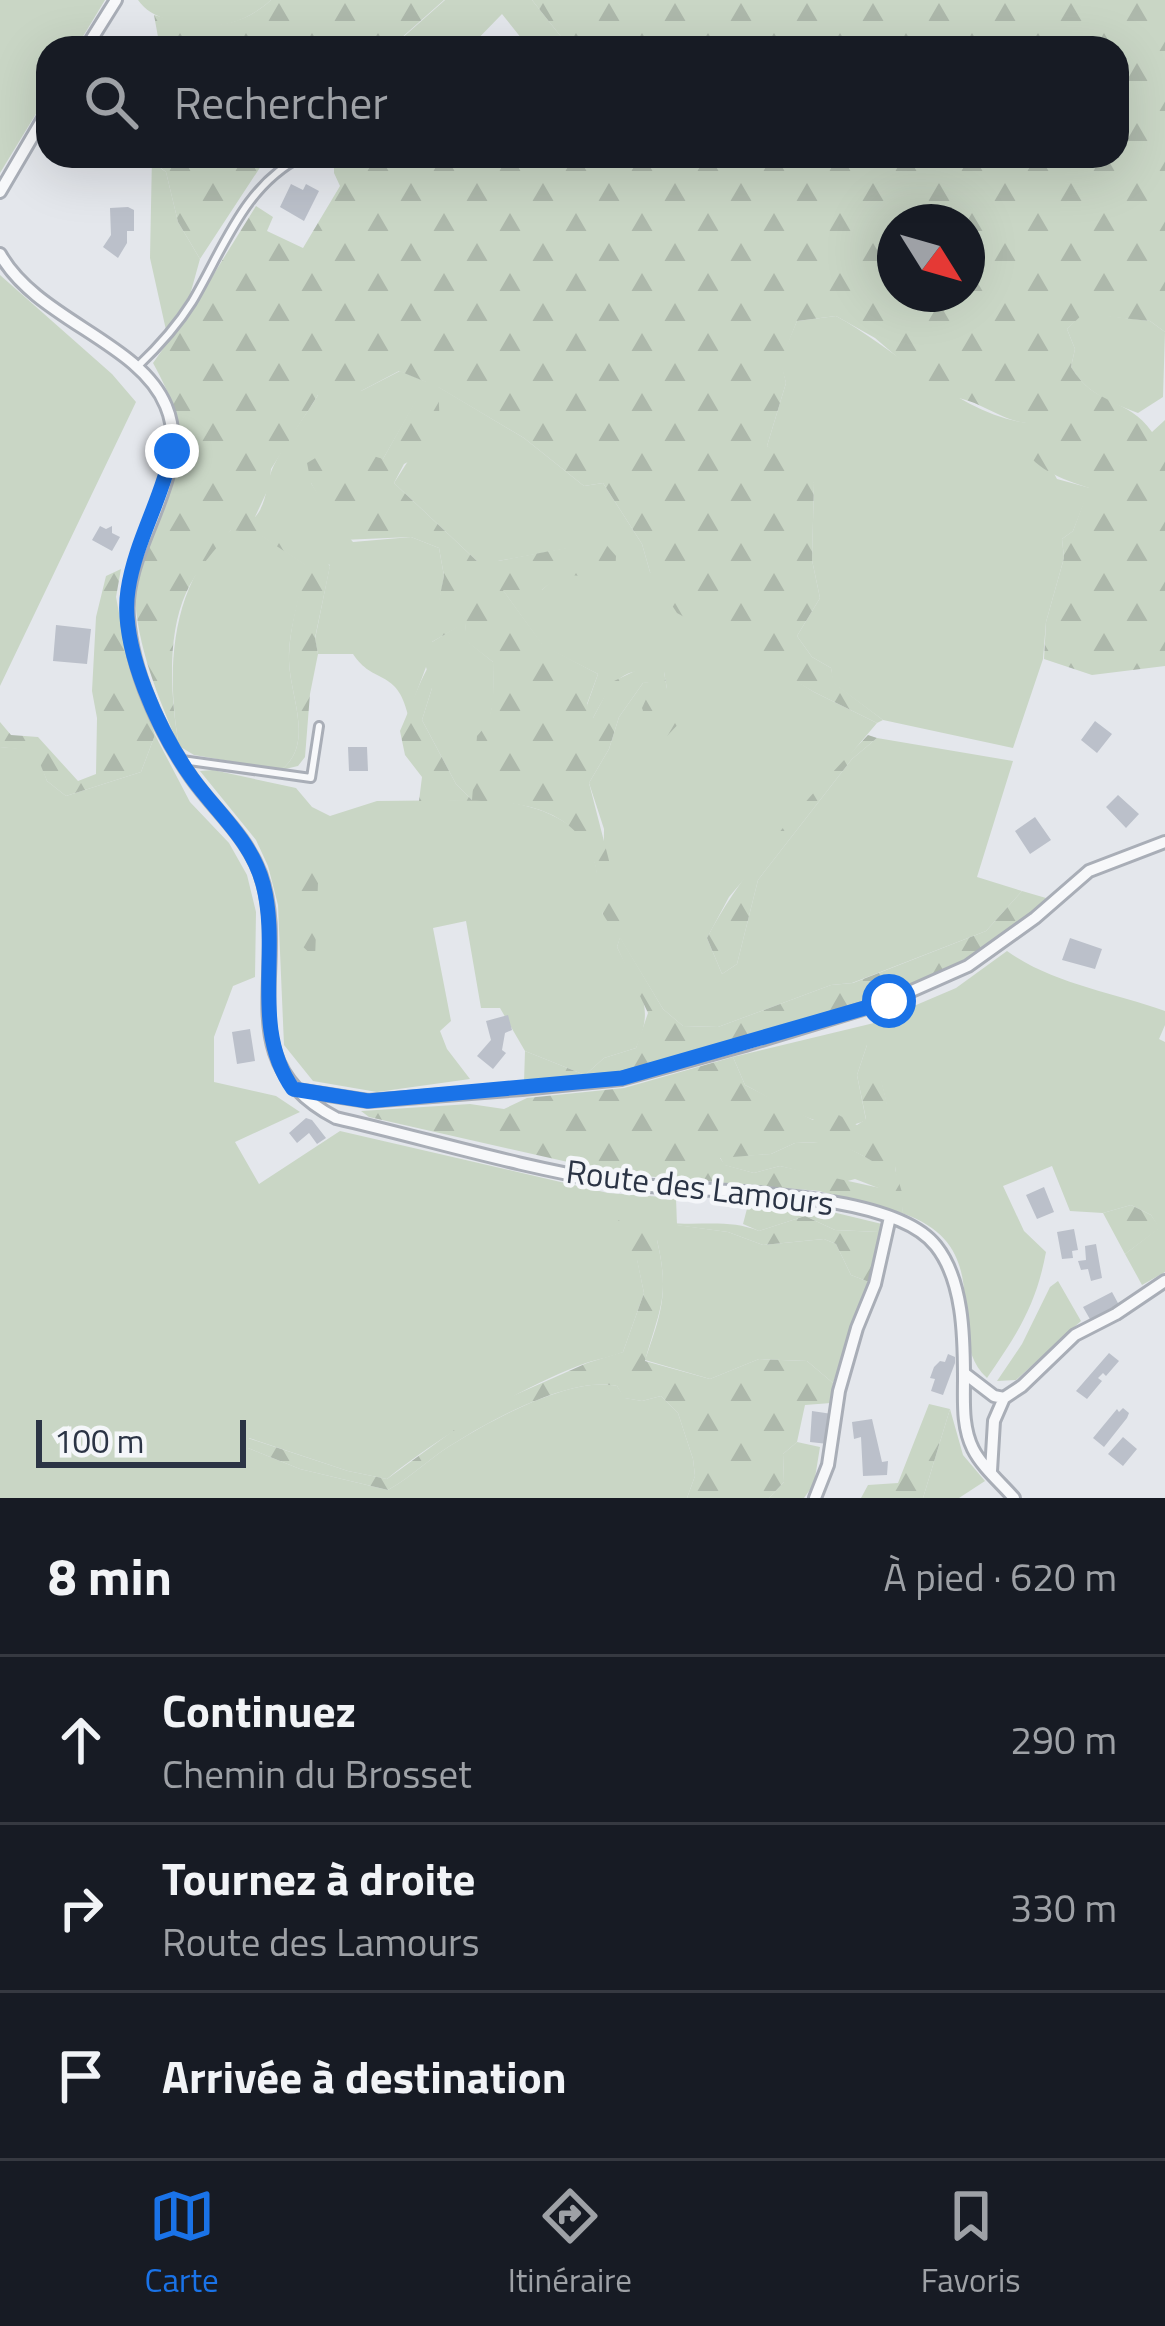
<!DOCTYPE html>
<html lang="fr">
<meta charset="utf-8">
<style>
:root{--surface:#171b24;--page:#20242c;--text:#f1f3f6;--muted:#9ea1a6;--line:#363941;--accent:#1a73e8}
body{margin:0;font-family:"Titillium Web",sans-serif;background:var(--page);color:var(--text)}
.compass{position:absolute;left:877px;top:204px;width:108px;height:108px;border-radius:50%;background:var(--surface);box-shadow:0 12px 48px #0002;rotate:127deg}
.scale{position:absolute;left:36px;bottom:30px;width:210px;box-sizing:border-box;padding-left:12px;border:6px solid #2b3445;border-top:0;font-size:33px;line-height:42px;white-space:nowrap;color:#2b3445;-webkit-text-stroke:9px #f4f6f9;paint-order:stroke}
.stop{position:absolute;width:36px;height:36px;margin:-27px;border:9px solid #1a73e8;border-radius:50%;background:#fff}
.stop.end{background:#1a73e8;border-color:#fff;box-shadow:0 3px 12px #0008}
.list{margin:0;padding:0;list-style:none}
h2{display:flex;justify-content:space-between;align-items:center;height:156px;margin:0;padding:0 48px;font-size:51px}
h2 small{font-size:39px;font-weight:400;color:var(--muted)}
.list li{display:grid;grid-template-columns:78px 1fr auto;gap:36px;align-items:center;box-sizing:border-box;height:168px;padding:0 48px;border-top:3px solid var(--line)}
.list b{display:block;font-size:45px;white-space:nowrap}
.list p{margin:0;font-size:39px;white-space:nowrap;color:var(--muted)}
.list em{font-size:39px;font-style:normal;color:var(--muted)}
.icon{flex:none;width:66px;height:66px;fill:none;stroke:currentColor;stroke-width:2;stroke-linecap:round;stroke-linejoin:round}
.map{position:relative;flex:none;width:1165px;height:1498px;overflow:hidden}
.search{position:absolute;background:var(--surface);box-shadow:0 12px 48px #0002;left:36px;right:36px;top:36px;height:132px;display:flex;align-items:center;gap:30px;box-sizing:border-box;padding:0 42px;border-radius:36px;color:var(--muted);font-size:45px}
.sheet{height:660px;background:var(--surface)}
nav{display:flex;justify-content:space-around;align-items:center;box-sizing:border-box;height:168px;border-top:3px solid var(--line);background:var(--surface);font-size:33px;color:var(--muted)}
nav a{display:grid;justify-items:center;gap:6px}
nav .on{color:var(--accent)}
.map>svg:first-child{display:block}
</style>
<div class="map">
<svg width="1165" height="1498" viewBox="0 0 1165 1498">
<defs>
<pattern id="forest-firs" width="22" height="20" patternUnits="userSpaceOnUse" patternTransform="scale(3)"><rect width="22" height="20" fill="#c9d6c5"/><path d="M5 1l3.5 6h-7zM16 11l3.5 6h-7z" fill="#adb8ab"/></pattern>
</defs>
<rect width="100%" height="100%" fill="#e4e7ec"/>
<path fill="#c9d6c5" d="M0,0h105l-29,48h-28v46l-48,79z
M138,0h133c-31,28 -62,31 -102,20 -14,-4 -24,-10 -31,-20z
M445,0h87l38,48h-41l-27,-34 -33,34h-78z
M152,156h3l-3,6 14,10 12,50 22,37 -10,36 -24,35 -16,-72z
M0,275l112,99 24,28 -136,284z
M1083,313l67,8 15,11 -2,65 -25,16c-28,-11 -51,-19 -67,-46l4,-18 -8,-20z
M836,316c59,32 122,98 191,107l30,56 33,9 -17,43 -11,8 2,19 -18,64 -3,37 -30,89 -130,-28 -50,-37 -2,-15 -19,-11 -15,-21 23,-38 -8,-38 2,-77 -47,-37 19,-63 -6,-22 17,-40z
M400,371l27,11 -44,77 -72,24 23,37 19,22 58,-5 28,11 5,28 -12,66 33,-20 2,19 26,21 1,37 -6,26 11,76c41,5 88,21 97,66 3,16 4,32 7,48l1,-86 -15,-46 20,-34 10,-32 24,-34 12,-2 12,8 -3,-17c-45,-8 -53,13 -72,48l-5,-15 11,-31 -55,-28 -41,-57 40,1 14,-13 15,-6 -2,-23 -71,13h-21l-83,-78 44,-69 -1,-28 87,52 60,48 19,-3 39,61 8,28 116,90 48,30 63,31 -148,174 -22,41 15,36 15,-10 21,-84 94,-121 25,-21 136,23 -36,116 45,14 -36,40 -134,52 -21,2 -113,42 -35,-1 -20,-17 -43,-71 -3,9c20,41 40,56 19,101l-32,10 -19,17 -60,-24 -25,-43h-19l-15,-87 -33,7 18,93 -11,10 7,18 23,30 -93,13 -64,-11 -29,-36 -6,-140 -10,-39 -12,-26 -56,-69 13,-1 83,18 16,19 18,9 47,-15 95,-1 -16,-16 -34,-64 10,-32 -6,-21 -18,48c-11,-47 -35,-30 -55,-61h-35l-3,-15 15,-74 -69,-30 45,30c-5,30 -18,66 -17,96 1,36 26,83 -8,109l-87,-15 -15,-9c-13,-73 -10,-163 52,-216 6,-5 18,-7 24,-13 13,-14 11,-37 19,-52 12,-24 30,-47 44,-70l43,-4z
M155,735l35,67 39,41 18,32 9,37 -1,65 -22,9 -19,51v45l62,14 24,16 -65,30 24,42 81,-53 268,62 68,5 1,27 51,7 35,13 61,-6 12,5 15,31 18,7 -36,101 -26,-22 -48,-2 -49,20 -65,-19c17,-48 24,-69 12,-120l-20,19 7,34 -21,59c-12,5 -24,7 -37,11 -60,21 -149,75 -199,116l-39,-8 -99,-33 -1,10 52,21 88,21c25,-14 45,-35 70,-49 39,-24 115,-65 159,-55l8,12 17,3 19,-5 17,17 15,46 2,17 -8,22h-687v-751l36,3 11,31 19,15 75,-24z
M1007,951c46,33 105,41 158,60v14l-6,14 6,3v230l-23,13 -17,-31 34,-26 -8,-13 -20,-10 -28,8 -33,-2 -18,-45 -49,20 21,45 22,21c-10,54 -29,82 -59,126 -47,-43 15,-130 -85,-165 2,-17 -6,-30 -7,-47 -5,-44 -8,-80 -28,-121l-10,30 9,45c-36,20 -89,-19 -121,-35l-12,-28 141,-34 82,-35z
M795,1143h44l34,18 -2,8 10,20 -26,-10 -11,3 -64,-16 -26,7 -30,-8 -4,-8 51,-3z
M749,1201l75,9 58,14 -3,8 -44,-2 -30,-14 -46,15 -16,-7z
M1058,1281l23,40 -65,59 -19,1 25,-37 28,-57z
M950,1409l13,46 22,26 -26,17h-36z
M797,1442l23,5 -6,37 -10,14h-35l15,-16 -1,-28z"/>
<path fill="url(#forest-firs)" fill-rule="evenodd" d="M271,0h173l-54,48h-230l-6,-33c45,13 80,18 117,-15z
M532,0h633v332l-15,-11 -67,-7 -16,15 8,20 -4,18c25,41 56,29 81,65l13,-12v246l-73,9 -48,-16 2,-37 18,-64 -2,-19 11,-8 16,-43c-27,-9 -58,-19 -69,-48l6,-17c-30,-4 -52,-28 -82,-26l-69,-59 -39,-22 -39,5 -16,40 5,22 -19,63 41,24 6,13 -2,77 8,38 -23,38 15,21 19,11 3,15 49,37 -6,3 -63,-31 -110,-64 -40,44 3,17 16,12 2,16 -18,19 -20,-13 -5,-15 12,-26 -11,1 -24,34 -10,32 -20,34 34,132 -3,22 43,72 20,17 35,1 113,-42 22,-2 133,-52 36,-40 24,7c-64,74 -197,109 -288,137 -46,14 -94,30 -142,38 -30,5 -61,6 -92,9l1,-31 60,24 19,-17 32,-10 12,-35 -31,-66 3,-10c-5,-7 -13,-15 -17,-23 -8,-17 -3,-39 -10,-55 -28,-69 -113,-57 -174,-58l3,-24 -17,-22 -5,-24c9,-19 22,-58 33,-71l-1,28 -10,32 34,64 16,16 5,-64c20,-20 16,-47 16,-74l-27,-21 -1,-18 -35,20 14,-67 -5,-28 -28,-11 -69,3 -31,-57 -4,-20 30,-18 46,14 43,-77 -27,-11 -38,20 -11,16 -32,-12 -47,74 -2,18 -14,30 3,16c24,4 57,12 72,33l-15,72 3,16 -8,40 -5,63 -7,9 -17,4c34,-26 9,-73 8,-109 -1,-30 11,-66 16,-96l-48,-32 -26,-3c-15,19 -35,40 -45,63 -20,44 -15,107 -7,153 -20,-47 -43,-101 -44,-153 0,-14 8,-31 12,-45 27,-87 55,-96 6,-185l44,-62 59,-95 17,11 -6,14 36,17 37,-62 -6,-13v-17h783v-108h-547zM895,222h72v72h-72zM438,387l86,51 60,48 19,-3 39,61 8,28 27,41 25,14 -61,41 -29,14 -19,36 -6,-14 11,-30 -55,-29 -40,-55h39c33,-30 41,-3 73,-15l1,-19 -13,-15 -105,20h-21l-83,-78 10,-19 37,-19z
M155,156h108l-2,10 -61,93 -22,-37 -12,-50 -14,-11z
M121,569l-5,28 9,48 30,90 -14,37 -75,24 -19,-15 -12,-30 -35,-4v-25l11,13 27,2 40,44 18,-7 1,-56 -5,-27 4,-74 10,-41z
M868,735l9,3 -25,21 -94,121 -21,84 -15,10 -15,-36c37,-72 104,-144 161,-203z
M319,858l-4,100 -15,-14c-4,-39 -8,-55 19,-86z
M868,1042l11,28 16,68v31l9,30 -2,14 -83,-22 -198,-17 -252,-57 -8,-6 109,-7 34,5 23,-11 97,-10 109,-31 12,28 68,35 22,-7 22,12 9,-6 -9,-44zM795,1143c34,-1 47,0 77,18l-2,8 10,19 -100,-22 -26,7 -29,-8 -5,-7 51,-4z
M645,1204l6,15c35,11 73,-3 108,12l46,-15 30,14 44,2 -10,50 -18,-7 -15,-31 -12,-5 -61,6 -35,-13 -60,-8 -11,16c13,57 3,67 -12,121l65,18 49,-20 48,2 26,22 -2,20 -26,2 -8,37 -14,12 1,28 -15,16h-82l8,-22 -2,-17 -15,-46 -17,-17 -19,5 -18,-3 -7,-12c-44,-10 -121,31 -159,55 -25,14 -45,35 -70,49l-88,-21 -52,-21v-10l100,33 39,8 96,-70 104,-46 36,-11 21,-59 -7,-33 -20,-11 -1,-25 13,-18z
M1131,1205l20,10 9,13 -35,26 -22,-41z
M929,1404l21,5 -27,89h-62l7,-13 30,-2z"/>
<path fill="#bbc0ca" d="M291,184l12,6 3,-6 13,7 -15,30 -24,-14z
M128,207l6,3v21h-7v12l-9,15 -15,-11 8,-12 -1,-27z
M100,526l6,3 6,-3v7l8,4 -8,14 -20,-11z
M56,625l35,4 -4,35 -34,-3z
M1095,721l17,13 -15,19 -16,-13z
M348,747h19l1,24h-19z
M1118,795l21,19 -13,14 -20,-21z
M1035,817l16,23 -21,14 -15,-23z
M1070,938l32,11 -7,20 -33,-9z
M508,1015l4,15 -7,3 -3,17 4,3 -13,16 -16,-13 14,-16 -5,-19z
M250,1029l5,32 -18,3 -5,-32z
M306,1118l6,2 14,18 -9,6 -8,-11 -12,10 -8,-10z
M1044,1187l10,25 -17,7 -11,-24z
M1074,1229l4,21 -6,1 1,7 -11,1 -5,-27z
M1096,1244l6,34 -11,3 -3,-12 -7,1 -3,-9 8,-1 -1,-14z
M1112,1292l7,13 -28,16 -8,-14z
M1109,1353l10,8 -13,15 -3,-3 -5,5 4,3 -15,18 -11,-8z
M948,1354l7,3v6l-12,32 -12,-4 4,-12 -5,-1 4,-11 6,-6 5,1z
M1123,1408l6,5 -2,5 -23,29 -11,-9 24,-29 2,3z
M812,1411l20,3 -4,30 -18,-2z
M872,1419l10,43 6,-1 -1,14 -24,1 -2,-39 -7,2 -2,-17z
M1123,1437l14,12 -14,17 -15,-12z"/>
<g fill="none" stroke-linecap="round" stroke-linejoin="round">
<g stroke="#a9aeb7" stroke-width="12">
<path id="service" d="M138,366c20,-19 39,-40 54,-64 32,-54 52,-117 111,-146
M182,760l129,18 8,-52"/>
</g>
<g stroke="#a9aeb7" stroke-width="16">
<path id="minor" d="M86,48l30,-48
M0,192l48,-82
M0,254c37,66 140,88 166,152 29,70 -44,140 -38,211 4,56 32,115 63,160 23,33 54,57 69,96 33,92 -36,187 76,245 91,21 183,49 276,64 75,12 277,3 324,64 27,34 28,90 28,132 0,24 -2,49 9,71 9,18 28,34 41,49
M297,1090l71,11 154,-12 99,-10 124,-34 144,-44 79,-35 67,-48 54,-47 76,-29
M964,1373l30,23 10,2 18,-12 53,-51 41,-21 49,-33
M991,1471l3,-50 10,-23
M815,1498l13,-33 11,-74 18,-63 18,-44 15,-67"/>
</g>
<use href="#service" stroke="#f7f8fa" stroke-width="6"/>
<use href="#minor" stroke="#f7f8fa" stroke-width="10"/>
</g>
<g fill="none" stroke-linecap="round" stroke-linejoin="round">
<path stroke="#1a73e8" stroke-width="15" d="M172,451c-10,48 -37,91 -44,139 -9,57 32,143 64,188 26,36 59,62 71,106 18,68 -13,144 30,205l75,12 254,-23 267,-77"/>
</g>
<g text-anchor="middle" dominant-baseline="central" stroke-width="9" stroke-linejoin="round" paint-order="stroke">
<g font-size="33" fill="#2b3445" stroke="#f4f6f9">
<text transform="translate(700 1187) rotate(7)">Route des Lamours</text>
</g>
</g>
</svg>
<svg class="compass" viewBox="-18 -18 36 36"><path d="M0-13l5 13h-10z" fill="#e53935"/><path d="M0 13l5-13h-10z" fill="#9ea1a6"/></svg>
<div class="scale">100 m</div>
<div class="stop" style="left:889px;top:1001px"></div>
<div class="stop end" style="left:172px;top:451px"></div>
<div class="search"><svg class="icon" aria-label="search" viewBox="0 0 24 24"><circle cx="10" cy="10" r="6"/><path d="M15 15l6 6"/></svg>Rechercher</div>
</div>
<section class="sheet">
<h2>8 min<small>À pied · 620 m</small></h2>
<ul class="list">
<li><svg class="icon" aria-label="ahead" viewBox="0 0 24 24"><path d="M12 20V5M6 11l6-6 6 6"/></svg><div><b>Continuez</b><p>Chemin du Brosset</p></div><em>290 m</em></li>
<li><svg class="icon" aria-label="right" viewBox="0 0 24 24"><path d="M7 20v-9h11M14 6l5 5-5 5"/></svg><div><b>Tournez à droite</b><p>Route des Lamours</p></div><em>330 m</em></li>
<li><svg class="icon" aria-label="arrive" viewBox="0 0 24 24"><path d="M6 21V4h12l-3 4 3 4H6"/></svg><div><b>Arrivée à destination</b></div></li>
</ul>
</section>
<nav>
<a class="on"><svg class="icon" aria-label="map" viewBox="0 0 24 24"><path d="M3 6l6-2 6 2 6-2v14l-6 2-6-2-6 2zM9 4v14M15 6v14"/></svg>Carte</a>
<a><svg class="icon" aria-label="directions" viewBox="0 0 24 24"><path d="M12 3l9 9-9 9-9-9zM9 14v-3h6M13 9l2 2-2 2"/></svg>Itinéraire</a>
<a><svg class="icon" aria-label="saved" viewBox="0 0 24 24"><path d="M7 4h10v16l-5-4-5 4z"/></svg>Favoris</a>
</nav>
